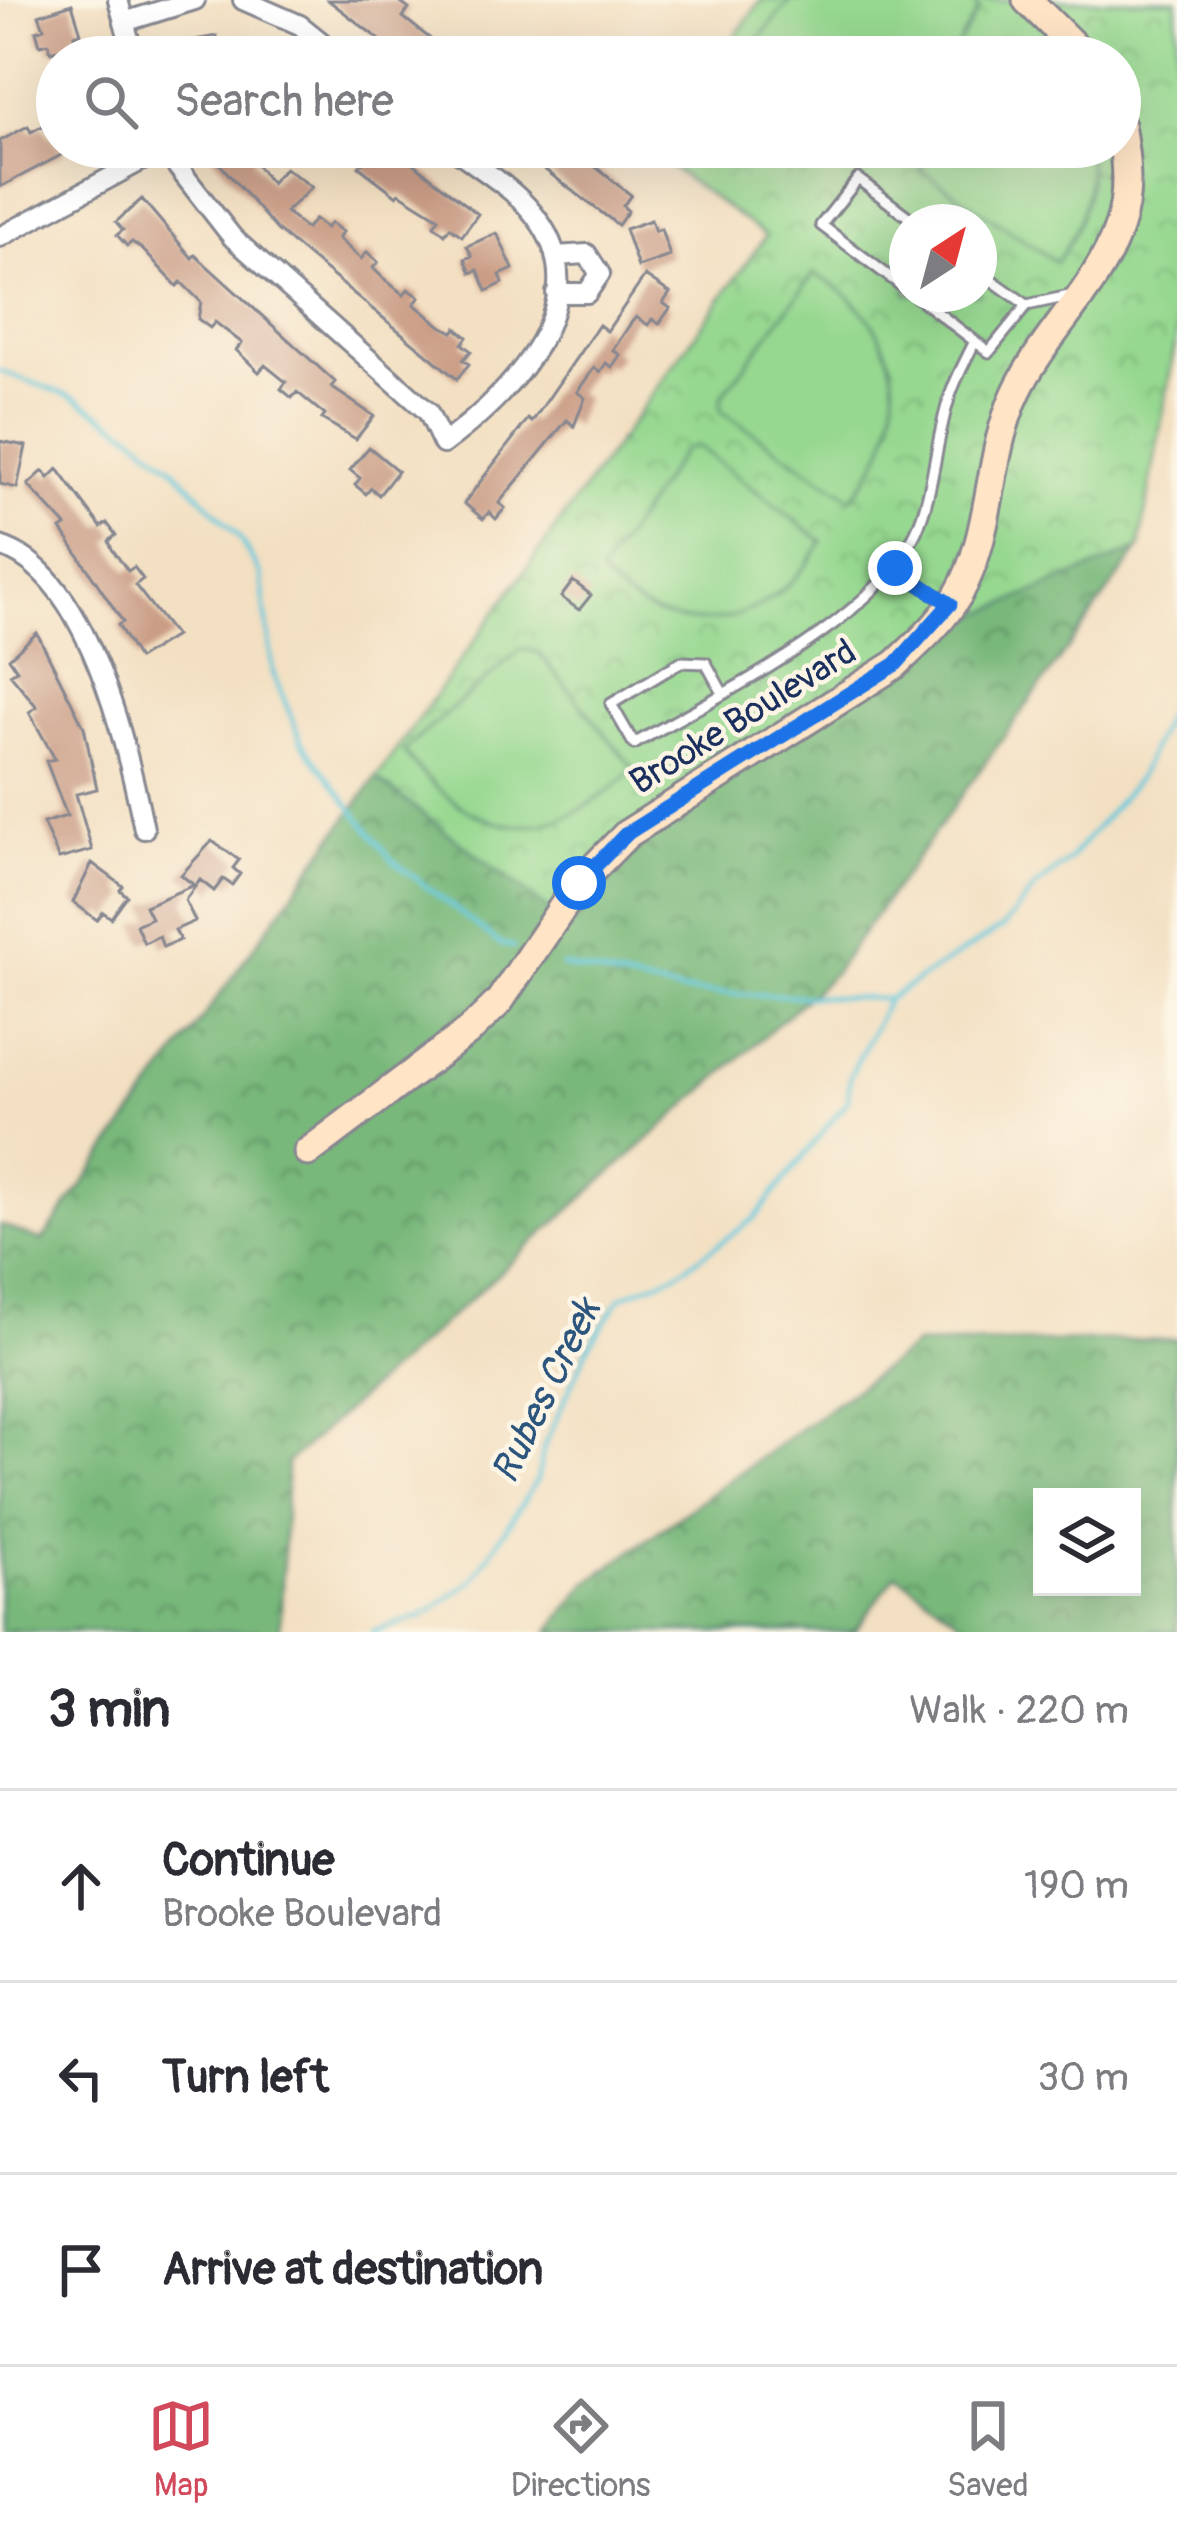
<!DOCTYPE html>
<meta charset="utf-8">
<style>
:root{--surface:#fff;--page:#f7f7f7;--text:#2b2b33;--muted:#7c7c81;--line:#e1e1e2;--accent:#d1495b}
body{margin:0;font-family:Pangolin,sans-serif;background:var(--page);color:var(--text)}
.controls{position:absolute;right:36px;bottom:36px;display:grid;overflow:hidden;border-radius:0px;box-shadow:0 12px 48px #0002}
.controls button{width:108px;height:108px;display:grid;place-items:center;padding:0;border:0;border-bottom:3px solid var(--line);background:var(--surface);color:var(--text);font:60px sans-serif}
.compass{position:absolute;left:889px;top:204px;width:108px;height:108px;border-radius:50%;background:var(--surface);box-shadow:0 12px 48px #0002;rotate:36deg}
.stop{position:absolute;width:36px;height:36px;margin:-27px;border:9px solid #1a73e8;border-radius:50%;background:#fff}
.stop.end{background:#1a73e8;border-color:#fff;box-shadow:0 3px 12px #0008}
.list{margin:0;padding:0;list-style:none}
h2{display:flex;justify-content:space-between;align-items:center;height:156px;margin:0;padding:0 48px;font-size:51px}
h2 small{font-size:39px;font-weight:400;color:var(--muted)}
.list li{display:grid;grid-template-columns:78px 1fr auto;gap:36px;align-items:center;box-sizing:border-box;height:192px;padding:0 48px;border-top:3px solid var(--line)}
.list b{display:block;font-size:45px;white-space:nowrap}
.list p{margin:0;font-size:39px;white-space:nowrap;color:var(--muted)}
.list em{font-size:39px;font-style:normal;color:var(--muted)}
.icon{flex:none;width:66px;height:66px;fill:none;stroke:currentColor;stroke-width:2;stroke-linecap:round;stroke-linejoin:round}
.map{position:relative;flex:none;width:1177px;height:1632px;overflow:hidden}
.search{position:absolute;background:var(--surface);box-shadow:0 12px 48px #0002;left:36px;right:36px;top:36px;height:132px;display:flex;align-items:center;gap:30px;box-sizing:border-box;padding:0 42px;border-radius:66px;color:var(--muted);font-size:45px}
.sheet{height:732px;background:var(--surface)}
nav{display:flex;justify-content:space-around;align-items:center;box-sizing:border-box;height:168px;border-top:3px solid var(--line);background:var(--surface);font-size:33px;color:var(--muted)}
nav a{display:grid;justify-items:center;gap:6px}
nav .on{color:var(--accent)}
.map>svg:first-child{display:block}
</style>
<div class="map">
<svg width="1177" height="1632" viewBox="0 0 1177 1632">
<defs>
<pattern id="forest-crowns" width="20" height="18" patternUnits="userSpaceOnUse" patternTransform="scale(3)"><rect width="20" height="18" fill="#78b87a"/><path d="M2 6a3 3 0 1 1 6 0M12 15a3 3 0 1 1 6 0" fill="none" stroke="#629667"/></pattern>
<pattern id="park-crowns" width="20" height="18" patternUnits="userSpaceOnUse" patternTransform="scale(3)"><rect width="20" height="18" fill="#96d890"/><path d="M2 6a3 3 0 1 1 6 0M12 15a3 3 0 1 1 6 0" fill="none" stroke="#81ba7f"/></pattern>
</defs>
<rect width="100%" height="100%" fill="#fcf5e5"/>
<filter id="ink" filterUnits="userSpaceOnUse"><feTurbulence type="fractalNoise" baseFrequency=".00833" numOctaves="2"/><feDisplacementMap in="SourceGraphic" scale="24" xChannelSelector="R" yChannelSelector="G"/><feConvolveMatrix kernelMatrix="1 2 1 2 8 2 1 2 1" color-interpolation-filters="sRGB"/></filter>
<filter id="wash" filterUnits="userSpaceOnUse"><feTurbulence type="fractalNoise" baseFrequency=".004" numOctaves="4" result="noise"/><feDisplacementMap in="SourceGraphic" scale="48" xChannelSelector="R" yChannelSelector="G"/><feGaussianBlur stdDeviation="2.7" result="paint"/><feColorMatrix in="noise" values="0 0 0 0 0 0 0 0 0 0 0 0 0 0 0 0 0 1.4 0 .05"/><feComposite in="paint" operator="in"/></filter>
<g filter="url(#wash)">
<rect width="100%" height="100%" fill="#f3dfc1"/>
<path fill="url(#forest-crowns)" stroke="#4a746c" stroke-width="3" fill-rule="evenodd" d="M1139,549l-306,425 -546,489 -7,169h-280v-407l42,16 334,-463 195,149 95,-112 254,-176z
M1177,1339v293h-200l-81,-58 -42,58h-305l38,-49 329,-238zM1042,1497h90v90h-90z"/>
<path fill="url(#park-crowns)" stroke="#588477" stroke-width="3" fill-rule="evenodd" d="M761,0h416v333l-38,216 -219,90 -254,176 -95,112 -195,-149 390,-542 -115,-83 4,-6h465v-90h-400zM907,222h72v72h-72z"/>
<path fill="#96d890" stroke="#588477" stroke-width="3" d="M790,0h179l10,9 -28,48h-187l-12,-9z
M937,147h149c10,37 -7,86 -30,115l-136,-93z
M814,274c94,48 104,149 37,224l-130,-87v-14z
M697,446l125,95c-49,88 -151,110 -222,33l84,-125z
M521,649l17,3 96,117c-86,82 -158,74 -231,-18z"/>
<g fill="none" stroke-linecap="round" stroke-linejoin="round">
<path stroke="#5fc7dc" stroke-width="4.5" d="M0,371l75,27 56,35 43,35 64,68 23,39 12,98 29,70 89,116 109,85 14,3
M562,966l119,26 207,7
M372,1632l53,-17 48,-35 64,-100 7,-34 45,-100 32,-49 55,-23 79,-56 93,-118 2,-24 38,-77 115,-72 33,-40 33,-27 70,-83 38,-86"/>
</g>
<g id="blocks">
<path fill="#ca9d86" d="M328,0h69l12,9 -6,8 50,40h-51z
M72,4l9,29 -7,2 3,8 -26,9 -3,-9 -8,2 -4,-14 8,-3 -5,-13z
M217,36l4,21h-47l-2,-13z
M28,126l3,6 11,-6 23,27 -65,34v-46z
M220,147h48l-16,12 19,24 14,-15 27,19 -26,25 20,17 9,-10 11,9 5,-5 12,9 -5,6 23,21 6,-7 11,10 -5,6 10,10 21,17 4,-6 12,8 -6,7 27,22 12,6 3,-4 11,9 -5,7 9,7 -8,9 6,4 -12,15 -180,-149 -66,-76z
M376,147h17l85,67 -16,22 -12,-9 -5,7 -11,-9 5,-7 -40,-25 -2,3 -38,-29z
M515,147h69l-5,7 52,41 -8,11 5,5 -10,14z
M142,199l50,59 3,-3 140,127 -4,5 43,29 -18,23 -34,-20 3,-4 -28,-23 -5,6 -11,-9 5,-7 -21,-17 -6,7 -23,-22 6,-7 -27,-21 -5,6 -12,-9 3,-17 -20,-20 -4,4 -34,-36 -11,-8 -5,4 -10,-11 6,-5 -7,-8z
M651,220l4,11 6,-2 9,27 -32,11 -13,-38z
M497,233l16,36 -13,6 3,8 -16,8 -9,-21 -7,3 -6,-14 7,-3 -5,-10z
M645,276l25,17 -7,10 7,5 -11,16 -7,-5 -4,6 -12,-8 -5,6 -18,27 7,5 -8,12 -6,-4 -6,9 -6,-4 -17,24 8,6 -11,28 -7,-6 -68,83 6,5 -9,11 -7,-7 -6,7 -19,-16 64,-84 4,3 67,-97 8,6z
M0,441l26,5 -9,42 -17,-4z
M369,447l29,24 -19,24 -8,-7 -5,6 -11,-9 5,-7 -10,-8z
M58,469l43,58 6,-4 9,12 -7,6 3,8 16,22 6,-4 9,12 -8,6 40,51 -37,23 -20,-34 5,-3 -62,-93 5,-3 -38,-41 15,-14 6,7z
M573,581l18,14 -12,15 -18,-13z
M37,633l47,94 13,62 -21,5 16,56 -33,9 -16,-36 24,-7 -21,-55 9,-2 -26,-47 8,-5 -27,-33 7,-4 -8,-12z
M212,841l27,19 -6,8 7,6 -8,11 -9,-6 -9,12 -14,-11 -15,20 10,21 -20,9 5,10 -17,7 -4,-11 -15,7 -8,-18 15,-7 -6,-12 49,-21 -13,-10z
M92,863l31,23 -3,4 7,6 -16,22 -8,-6 -6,8 -24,-18z"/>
</g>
</g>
<g filter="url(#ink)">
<use href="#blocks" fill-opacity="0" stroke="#878790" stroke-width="3"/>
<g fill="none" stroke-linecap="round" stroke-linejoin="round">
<g stroke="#878790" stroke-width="15">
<path id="lane" d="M979,271l48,34
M907,290l-86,-65 37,-46 57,43
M913,294l76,58 38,-47 47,-10
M895,568l55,36
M722,692l-16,-29 -25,-1 -70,42 23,40c85,-50 240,-121 282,-212 18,-40 19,-90 33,-133 6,-20 17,-39 26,-58"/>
</g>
<g stroke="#878790" stroke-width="24">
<path id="street" d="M118,0l16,57
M243,0l57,25 40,32
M124,22l71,-22
M162,147l71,91 195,174 15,32c67,-50 162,-145 89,-232 -20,-25 -55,-45 -80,-65
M0,237l163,-88
M555,256l32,-2 13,20 -13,19h-31
M0,546c88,27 128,204 144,283"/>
</g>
<g stroke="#878790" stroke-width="33">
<path id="secondary" d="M1027,0l58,57
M308,1152l162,-122 29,-28 80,-119 48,-49 269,-170c22,-21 46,-42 62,-69 36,-62 28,-139 59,-204 28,-58 82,-104 102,-165 11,-33 7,-68 1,-101"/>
</g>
<use href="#lane" stroke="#fff" stroke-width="9"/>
<use href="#street" stroke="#fff" stroke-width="18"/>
<use href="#secondary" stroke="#ffe4c6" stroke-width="27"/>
</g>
</g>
<g fill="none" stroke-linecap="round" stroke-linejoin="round" filter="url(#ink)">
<path stroke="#1a73e8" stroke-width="15" d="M579,883l47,-49 270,-170 54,-60 -55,-36"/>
</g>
<g text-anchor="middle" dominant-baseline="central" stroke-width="9" stroke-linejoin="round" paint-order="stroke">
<g font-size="36" fill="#1b2f5e" stroke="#fcf5e5">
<text transform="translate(743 717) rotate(-32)">Brooke Boulevard</text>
</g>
<g font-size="39" font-style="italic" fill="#2c557e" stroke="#fcf5e5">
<text transform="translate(546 1391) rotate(-64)">Rubes Creek</text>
</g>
</g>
</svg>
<div class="controls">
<button><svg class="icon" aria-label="layers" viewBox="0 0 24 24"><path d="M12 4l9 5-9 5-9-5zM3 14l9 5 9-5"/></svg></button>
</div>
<svg class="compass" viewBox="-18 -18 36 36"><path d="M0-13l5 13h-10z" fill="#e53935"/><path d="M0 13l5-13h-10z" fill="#7c7c81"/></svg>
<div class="stop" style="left:579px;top:883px"></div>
<div class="stop end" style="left:895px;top:568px"></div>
<div class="search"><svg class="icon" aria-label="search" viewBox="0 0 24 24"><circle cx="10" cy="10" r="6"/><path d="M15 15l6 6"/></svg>Search here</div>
</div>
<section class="sheet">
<h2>3 min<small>Walk · 220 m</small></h2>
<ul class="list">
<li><svg class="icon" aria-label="ahead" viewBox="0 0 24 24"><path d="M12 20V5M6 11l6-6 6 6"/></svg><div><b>Continue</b><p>Brooke Boulevard</p></div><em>190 m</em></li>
<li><svg class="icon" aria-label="left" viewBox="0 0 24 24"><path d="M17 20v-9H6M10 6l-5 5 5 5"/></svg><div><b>Turn left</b></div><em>30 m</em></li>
<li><svg class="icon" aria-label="arrive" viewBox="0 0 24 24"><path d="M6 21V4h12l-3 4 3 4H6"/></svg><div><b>Arrive at destination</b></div></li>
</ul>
</section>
<nav>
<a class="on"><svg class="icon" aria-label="map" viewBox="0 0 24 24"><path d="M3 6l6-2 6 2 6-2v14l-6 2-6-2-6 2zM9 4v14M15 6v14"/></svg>Map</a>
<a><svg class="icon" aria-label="directions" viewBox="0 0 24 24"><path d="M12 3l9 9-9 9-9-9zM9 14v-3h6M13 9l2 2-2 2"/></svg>Directions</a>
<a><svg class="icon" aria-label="saved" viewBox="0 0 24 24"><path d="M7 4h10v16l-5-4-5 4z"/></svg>Saved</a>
</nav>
